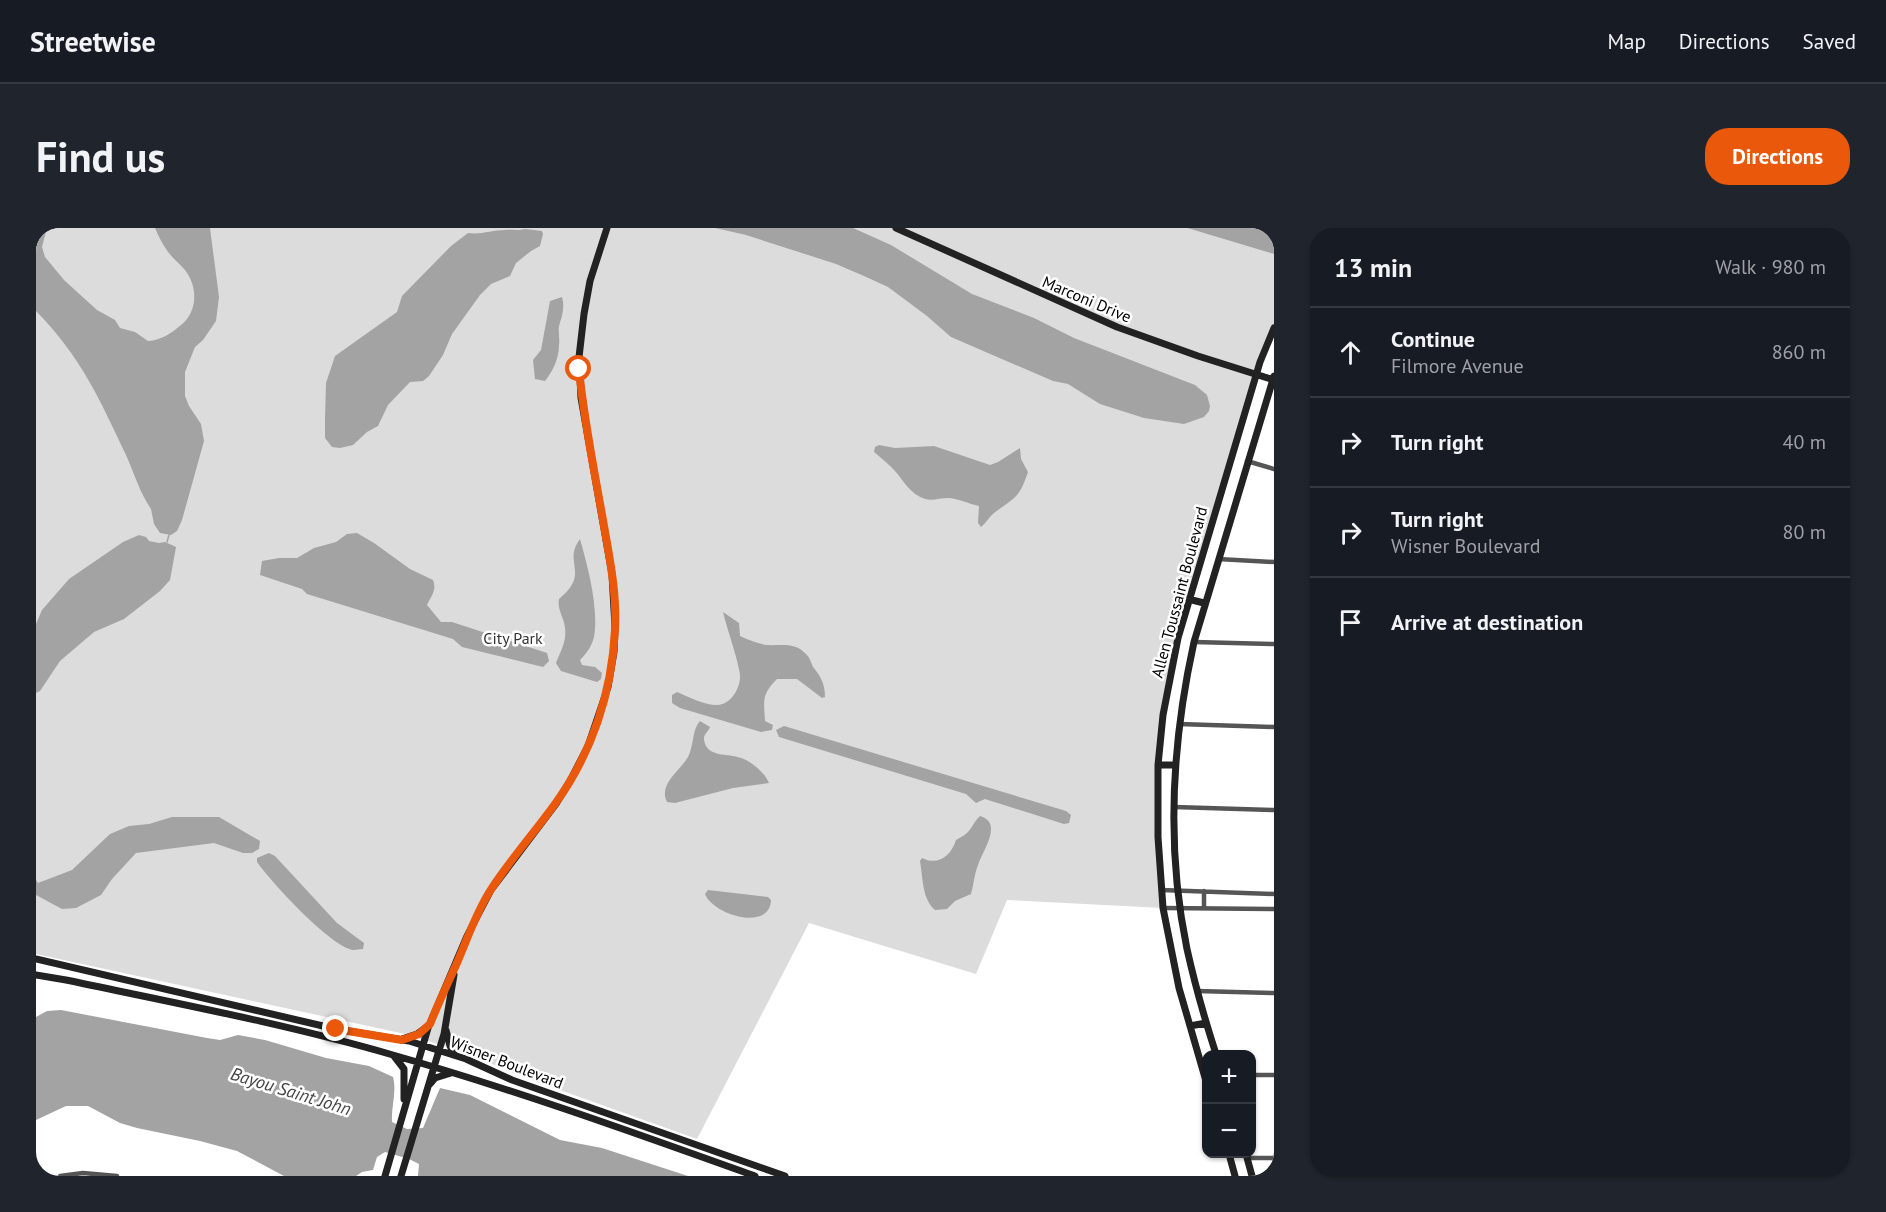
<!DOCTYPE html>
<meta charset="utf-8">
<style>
:root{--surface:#171b24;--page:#20242c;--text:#f1f3f6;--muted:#9ea1a6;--line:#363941;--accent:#ea580c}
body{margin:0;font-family:"PT Sans",sans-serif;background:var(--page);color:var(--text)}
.controls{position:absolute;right:18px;bottom:18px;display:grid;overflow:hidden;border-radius:12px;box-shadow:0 2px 4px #0004}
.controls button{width:54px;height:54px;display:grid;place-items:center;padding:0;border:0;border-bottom:2px solid var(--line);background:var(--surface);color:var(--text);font:30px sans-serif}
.stop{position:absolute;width:18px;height:18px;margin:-14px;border:4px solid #ea580c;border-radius:50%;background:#fff}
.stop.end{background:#ea580c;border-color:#fff;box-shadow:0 2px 6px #0008}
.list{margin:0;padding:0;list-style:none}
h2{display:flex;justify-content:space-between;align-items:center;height:78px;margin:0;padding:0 24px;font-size:26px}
h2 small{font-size:20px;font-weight:400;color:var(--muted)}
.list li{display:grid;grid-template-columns:39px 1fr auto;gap:18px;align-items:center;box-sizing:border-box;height:90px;padding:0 24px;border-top:2px solid var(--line)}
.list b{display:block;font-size:22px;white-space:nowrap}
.list p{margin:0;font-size:20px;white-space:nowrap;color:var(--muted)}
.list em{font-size:20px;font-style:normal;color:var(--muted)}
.icon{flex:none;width:33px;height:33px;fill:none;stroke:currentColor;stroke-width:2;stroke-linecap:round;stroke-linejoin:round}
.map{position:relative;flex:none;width:1238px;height:948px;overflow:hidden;border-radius:24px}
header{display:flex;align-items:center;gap:36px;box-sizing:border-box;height:84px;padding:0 30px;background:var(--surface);border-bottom:2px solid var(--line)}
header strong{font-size:28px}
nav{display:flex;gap:33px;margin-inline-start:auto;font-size:21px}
.intro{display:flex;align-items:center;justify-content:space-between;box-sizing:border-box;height:144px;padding:0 36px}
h1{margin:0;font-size:42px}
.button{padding:15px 27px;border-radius:24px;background:var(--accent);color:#fff;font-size:21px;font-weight:700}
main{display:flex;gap:36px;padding:0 36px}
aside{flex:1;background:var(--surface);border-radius:24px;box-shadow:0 2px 4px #0004}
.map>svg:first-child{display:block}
</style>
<header>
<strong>Streetwise</strong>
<nav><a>Map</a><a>Directions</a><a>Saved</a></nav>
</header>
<div class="intro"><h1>Find us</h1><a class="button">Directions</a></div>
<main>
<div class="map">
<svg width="1238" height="948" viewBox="0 0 1238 948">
<rect width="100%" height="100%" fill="#fff"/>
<path fill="#dcdcdc" d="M0,0h1151l87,26v74l-96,310 -20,127 5,143 -156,-8 -31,74 -167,-51 -112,216 -179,-64 -54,-23 -59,-18 -369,-80z"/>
<path fill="#a3a3a3" d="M0,0h11l-5,19 3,10 19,23 33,30 18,10 5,8 15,4 13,9c14,-1 22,-7 33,-16 17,-14 17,-38 4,-55 -6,-7 -14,-13 -19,-21 -4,-6 -8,-14 -11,-21h55l9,69 -3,24 -13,19 -8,7 -10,25v24l4,10 12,18 3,17 -22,79 -5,11 -6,4 -11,-2 -6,-9 -3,-15c-11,-16 -17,-36 -25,-54 -27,-57 -45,-98 -90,-144z
M679,0h138l38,17 81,49 62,24 40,20 121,47 12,10 3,11 -1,5 -5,6 -20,7 -40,-6 -44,-14 -32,-20 -15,-3 -102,-44 -24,-21 -39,-29 -24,-11 -28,-12 -90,-29z
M1151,0h87v26z
M489,1l17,2 1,3 -3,12 -9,5 -15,12 -6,13 -19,8 -11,11 -28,39 -9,21 -14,21 -6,5 -13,1 -22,23 -10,21 -11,6 -14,13 -13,3 -8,-1 -7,-9v-20l1,-35 9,-27 62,-44 5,-16 49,-50 17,-13c13,2 24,-3 37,-3 8,-1 11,1 20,-1z
M526,69c3,11 0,19 -3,29 -1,6 1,13 0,19 0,13 -6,26 -14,36l-10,-2 -2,-19 8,-10 9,-49z
M843,217l16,3 39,-2 56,19 8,-3 22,-14 1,11 7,13c-9,27 -13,25 -34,41 -5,4 -8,10 -13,14l-3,-4 1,-17c-10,-2 -22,-8 -31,-8 -8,0 -15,3 -23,1 -15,-5 -21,-18 -30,-28 -6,-7 -14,-13 -21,-19l1,-5z
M321,305l17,10 36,26 23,11c4,10 -2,16 -6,25l14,17h11l95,31 2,8 -6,6 -81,-20 -9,-8 -146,-45 -5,-5 -42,-14 2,-14 17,-3h18l17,-10 22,-6 11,-8z
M103,307l7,2 3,4 10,2 6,-1 11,5 -6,33 -10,11 -36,28 -30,13 -34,29 -20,30 -4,2v-69l6,-14 27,-31 54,-37z
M544,311c8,28 19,70 14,98 -2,9 -8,17 -14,23l2,5 13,2 7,6 -1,6 -4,3 -36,-11 -5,-8c4,-11 11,-22 9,-35 -1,-11 -8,-18 -6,-29 32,-26 3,-36 21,-60z
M687,384l16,11 1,13c9,4 18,8 27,9 14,1 28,-4 40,10 3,3 4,8 6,12 8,9 12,18 12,30l-3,1 -25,-19h-20c-16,16 -13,22 -12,42l8,4 -1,5 -11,2 -81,-24 -8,-5v-8l5,-3c12,5 27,13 40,13 14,0 24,-18 23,-30 -2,-16 -13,-46 -17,-63z
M664,493l10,6c-2,5 -7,8 -6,13 3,18 24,13 37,18 10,3 24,15 28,25l-36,5 -58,15 -8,-1c-9,-18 13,-31 21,-45 6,-11 4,-28 12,-36z
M748,498l282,85 5,4 -2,8 -5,1 -79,-25 -9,4 -10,-9 -187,-57 -3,-7z
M944,588c24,7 2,35 -2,49 -4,10 -4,19 -7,29l-16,7 -8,8 -12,1c-13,-11 -12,-32 -15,-49l2,-3c16,8 29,-2 34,-18 18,-9 13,-13 24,-24z
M136,589h47l41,24 -1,8 -7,4h-9l-29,-10 -78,10 -24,26 -11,16 -25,13 -14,1 -26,-14v-15l2,3 34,-13 38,-36 19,-8 20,-2z
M233,625l6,3 62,67 27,20 -1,6c-2,0 -8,1 -10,1 -23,-4 -81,-67 -96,-88v-4z
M672,662l60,7 3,3c-1,32 -58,15 -66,-6z
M25,782l146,28 13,2 18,-5 27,5 61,18 43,8 24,11c4,16 -2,29 -1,45l15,7 16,-1 17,-40 30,7 90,45 42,8 86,28h-270l1,-12 -10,-5 -24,-7 -8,5 -4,13 -11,2 -6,4h-72l-47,-25 -37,-10 -63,-13 -17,-5 -32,-17h-22l-30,14v-103l11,-6z"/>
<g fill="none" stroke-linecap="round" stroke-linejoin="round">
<path stroke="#a3a3a3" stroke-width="1.5" d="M131,314l2,-7"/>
<path stroke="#555" stroke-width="4.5" d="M1211,233l27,8
M1182,331l56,3
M1158,414l80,2
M1143,496l95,3
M1138,579l100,3
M1125,662l113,4
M1168,679v-16
M1127,680l111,1
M1161,763l77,2
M1216,847h22
M1212,930h26
M24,948l23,-3 34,3"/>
<path stroke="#222" stroke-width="7" d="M860,0l221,99 81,29 76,24
M1152,371l16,4
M1122,537h17
M0,731l300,70 73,12 57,18 46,21 273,96
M0,747l30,5c109,23 220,44 327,75 123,35 242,78 362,121
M1154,798l16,-3
M410,802l4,16 5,9
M366,811l15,-5 11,-8
M1180,826c-11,-34 -21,-69 -29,-105 -21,-101 -15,-207 7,-307l80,-266
M358,828l10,13v30
M1170,853l-27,-93 -16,-80 -5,-71v-72l5,-50 15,-77 82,-276 14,-34
M394,856l5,-6 16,-5
M1193,926l6,22
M1210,926l6,22
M349,948l43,-148 39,-92 24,-46 65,-86 14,-23 18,-35 20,-59 6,-35 1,-25 -3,-53 -31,-176 -2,-41 5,-43 6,-33 17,-53
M365,948l43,-142 10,-59"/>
</g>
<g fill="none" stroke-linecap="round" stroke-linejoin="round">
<path stroke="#ea580c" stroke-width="8" d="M300,801l66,11 17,-6 11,-10c8,-20 17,-39 26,-59 11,-25 19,-50 34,-74 20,-31 44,-58 65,-87 37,-51 57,-112 60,-174 2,-35 -5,-70 -11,-104 -9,-52 -20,-104 -25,-157"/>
</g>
<g text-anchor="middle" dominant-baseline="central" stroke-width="5" stroke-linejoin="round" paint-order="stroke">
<g font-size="16" fill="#000" stroke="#fff">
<text transform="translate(1051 71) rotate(23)">Marconi Drive</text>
<text transform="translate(1143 364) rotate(-75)">Allen Toussaint Boulevard</text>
<text transform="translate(471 834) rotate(21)">Wisner Boulevard</text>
</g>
<g font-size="16" fill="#333" stroke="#fff">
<text x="477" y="410">City Park</text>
</g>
<g font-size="18" font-style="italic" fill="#444" stroke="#fff">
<text transform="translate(255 863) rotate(17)">Bayou Saint John</text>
</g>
</g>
</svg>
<div class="controls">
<button>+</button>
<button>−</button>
</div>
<div class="stop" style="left:543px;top:141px"></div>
<div class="stop end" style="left:300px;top:801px"></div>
</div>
<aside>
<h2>13 min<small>Walk · 980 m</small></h2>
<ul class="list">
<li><svg class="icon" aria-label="ahead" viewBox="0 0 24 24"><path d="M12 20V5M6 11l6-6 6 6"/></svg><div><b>Continue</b><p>Filmore Avenue</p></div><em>860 m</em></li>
<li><svg class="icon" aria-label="right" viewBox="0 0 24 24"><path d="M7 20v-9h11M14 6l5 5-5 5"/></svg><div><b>Turn right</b></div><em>40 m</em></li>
<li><svg class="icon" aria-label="right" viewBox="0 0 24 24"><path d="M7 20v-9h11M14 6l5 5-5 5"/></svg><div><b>Turn right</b><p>Wisner Boulevard</p></div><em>80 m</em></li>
<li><svg class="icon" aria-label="arrive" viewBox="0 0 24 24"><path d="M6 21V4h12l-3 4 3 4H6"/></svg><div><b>Arrive at destination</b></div></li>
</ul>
</aside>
</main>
